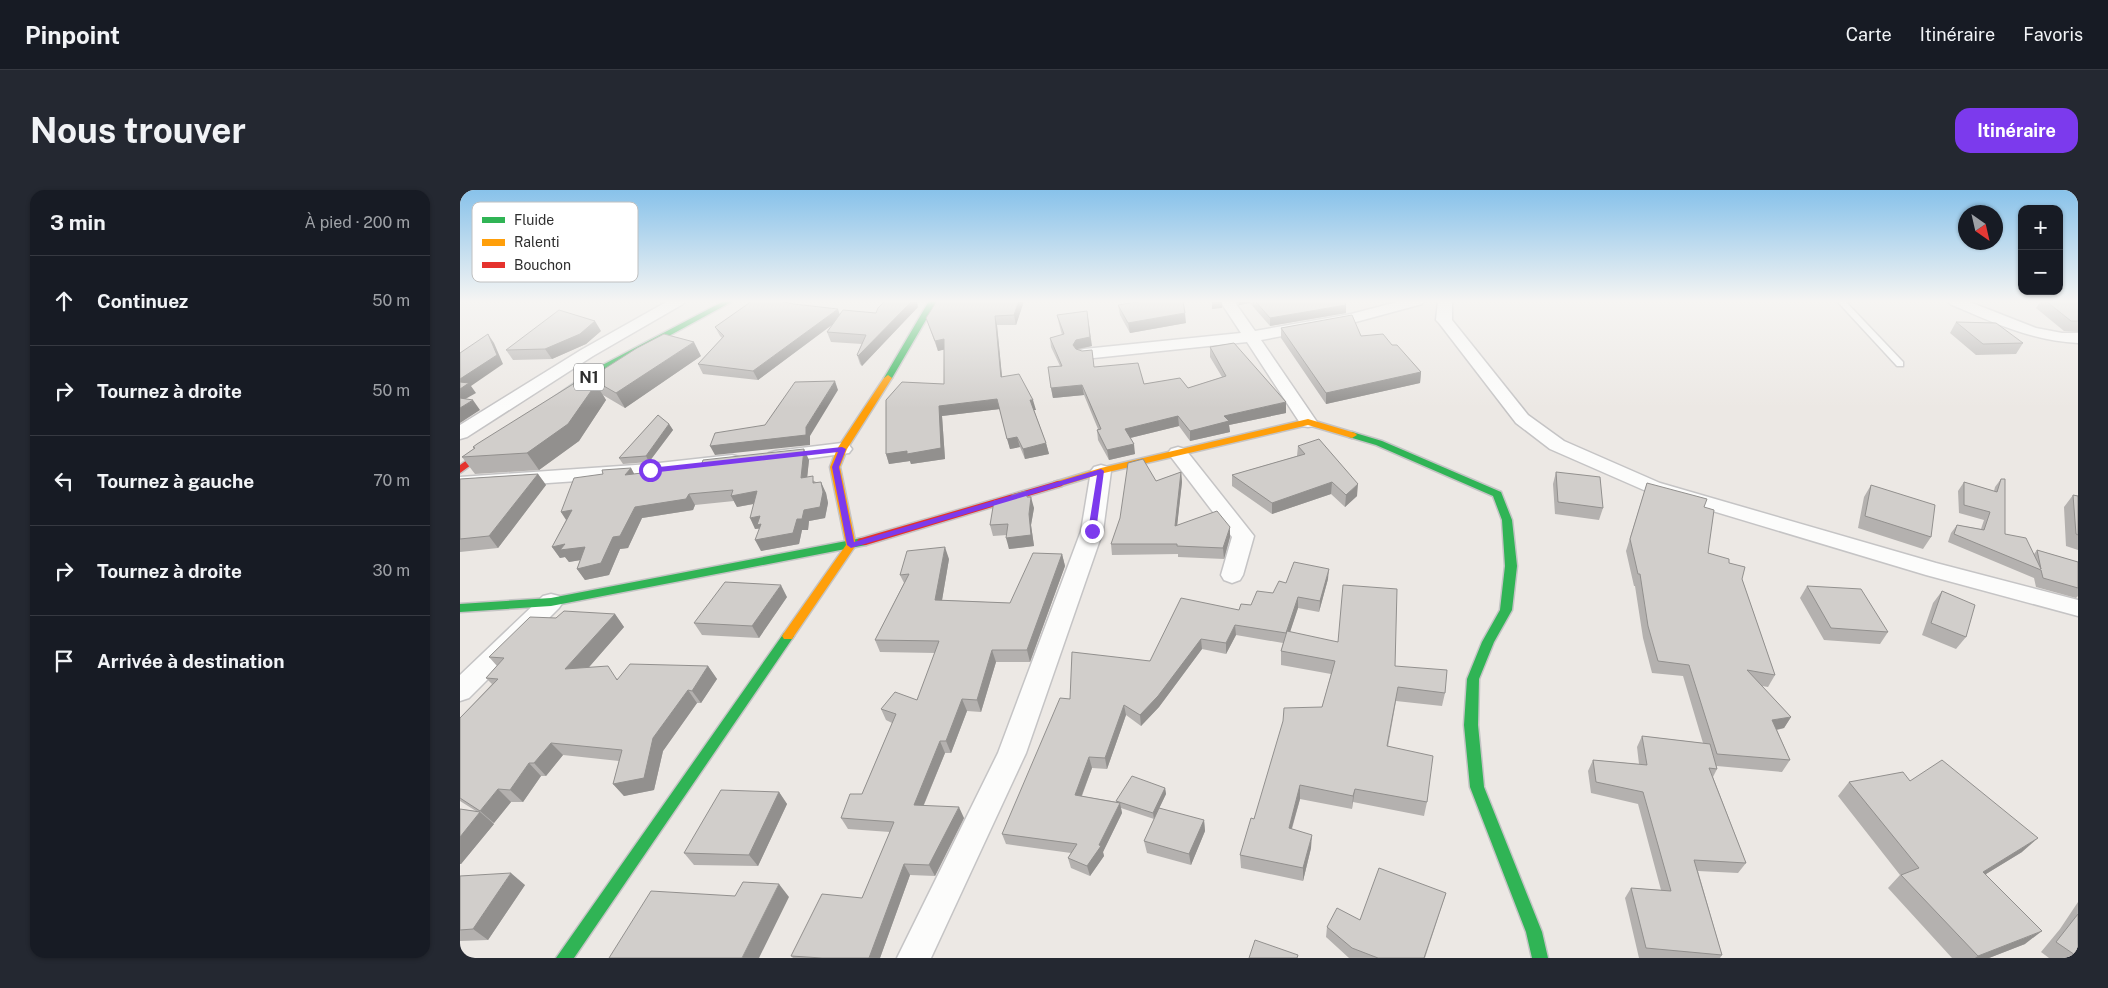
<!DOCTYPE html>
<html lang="fr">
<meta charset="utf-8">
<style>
:root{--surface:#171b24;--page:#242831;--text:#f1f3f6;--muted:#9ea1a6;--line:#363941;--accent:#7c3aed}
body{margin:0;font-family:"Public Sans",sans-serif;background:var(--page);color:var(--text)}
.controls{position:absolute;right:15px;top:15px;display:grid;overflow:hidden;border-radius:10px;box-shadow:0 1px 4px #0004}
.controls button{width:45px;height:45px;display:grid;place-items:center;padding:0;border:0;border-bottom:1px solid var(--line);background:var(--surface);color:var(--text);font:25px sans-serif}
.compass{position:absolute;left:1498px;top:15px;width:45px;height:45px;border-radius:50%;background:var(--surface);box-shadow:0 1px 4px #0004;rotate:146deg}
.stop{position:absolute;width:15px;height:15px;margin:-11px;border:4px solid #7c3aed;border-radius:50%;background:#fff}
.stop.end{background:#7c3aed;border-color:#fff;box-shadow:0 1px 5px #0008}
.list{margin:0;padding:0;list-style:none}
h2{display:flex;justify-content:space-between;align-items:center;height:65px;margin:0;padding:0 20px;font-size:21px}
h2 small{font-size:16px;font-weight:400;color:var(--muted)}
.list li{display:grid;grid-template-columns:32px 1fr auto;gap:15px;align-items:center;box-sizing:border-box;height:90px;padding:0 20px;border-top:1px solid var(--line)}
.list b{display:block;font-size:19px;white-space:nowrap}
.list em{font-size:16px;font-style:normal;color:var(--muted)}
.icon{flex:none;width:28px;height:28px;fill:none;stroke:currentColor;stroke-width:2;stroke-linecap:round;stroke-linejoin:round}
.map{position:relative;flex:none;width:1618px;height:768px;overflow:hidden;border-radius:15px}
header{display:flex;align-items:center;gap:30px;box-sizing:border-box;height:70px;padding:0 25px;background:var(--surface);border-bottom:1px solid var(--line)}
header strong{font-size:24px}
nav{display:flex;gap:28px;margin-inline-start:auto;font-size:18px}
.intro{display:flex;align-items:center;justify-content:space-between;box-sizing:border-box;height:120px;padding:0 30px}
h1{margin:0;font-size:35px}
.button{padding:12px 22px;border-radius:15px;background:var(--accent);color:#fff;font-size:18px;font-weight:700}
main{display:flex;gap:30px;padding:0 30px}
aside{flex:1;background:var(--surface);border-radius:15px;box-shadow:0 1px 4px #0004}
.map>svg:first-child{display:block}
</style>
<header>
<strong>Pinpoint</strong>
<nav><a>Carte</a><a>Itinéraire</a><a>Favoris</a></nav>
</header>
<div class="intro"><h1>Nous trouver</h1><a class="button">Itinéraire</a></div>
<main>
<aside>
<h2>3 min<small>À pied · 200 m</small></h2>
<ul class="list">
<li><svg class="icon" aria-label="ahead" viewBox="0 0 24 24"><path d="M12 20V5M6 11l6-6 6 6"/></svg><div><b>Continuez</b></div><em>50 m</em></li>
<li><svg class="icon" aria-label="right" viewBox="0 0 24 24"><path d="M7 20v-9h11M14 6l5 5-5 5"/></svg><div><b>Tournez à droite</b></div><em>50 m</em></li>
<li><svg class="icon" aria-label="left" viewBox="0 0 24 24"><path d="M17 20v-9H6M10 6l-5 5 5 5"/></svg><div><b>Tournez à gauche</b></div><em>70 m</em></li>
<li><svg class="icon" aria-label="right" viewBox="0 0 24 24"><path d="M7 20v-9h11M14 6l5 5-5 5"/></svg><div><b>Tournez à droite</b></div><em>30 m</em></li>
<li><svg class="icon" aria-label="arrive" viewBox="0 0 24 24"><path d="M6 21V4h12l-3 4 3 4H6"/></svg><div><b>Arrivée à destination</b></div></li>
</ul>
</aside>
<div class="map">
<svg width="1618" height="768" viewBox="0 0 1618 768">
<rect width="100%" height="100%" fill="#ece8e4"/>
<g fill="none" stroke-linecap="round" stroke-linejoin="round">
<g stroke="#c5c4c5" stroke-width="3">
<path id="lane" d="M1377,111h8l58,61v4h-6z"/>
</g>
<g stroke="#c5c4c5" stroke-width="3">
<path id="street" d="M208,111h17l-2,3 -90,52 -126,81 -7,2v-14l121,-75z
M760,111h14l21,30 96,-17 50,-13h23l-2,3 -70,19 -91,17 56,82 -3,4 -6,1 -6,-1 -55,-84 -163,17 -6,-2 -2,-3 2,-3 6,-2 157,-16z
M978,111h14v19l76,95 36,26 96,42 276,80 142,37v16l-152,-41 -280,-84 -96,-42 -34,-26 -77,-100 -3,-3z
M1488,111h19l69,27 26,5h16v10c-46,-2 -86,-21 -128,-39z
M382,253l7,2 3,4 -3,4 -73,10 -7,-2 -3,-4 3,-4 7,-2z
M718,257l7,2 69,87 -11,39 -3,5 -8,3 -8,-3 -3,-5 11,-38 -64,-84 3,-4z
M272,265l7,2 3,4 -3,4 -89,11 -190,13v-12l190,-13z
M641,275l7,2 3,4 -8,60 -77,222 -95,205h-34l101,-205 83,-222 10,-60 3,-4z
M91,404l8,2 4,6 -4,6 -90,90 -9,3v-26l83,-79z"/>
</g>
<g stroke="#c5c4c5" stroke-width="3">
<path id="fast" d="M264,111h9l-134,73 -46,31h-6l-1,-2 47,-33z
M469,111h8l-45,77 -4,3 -3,-1 -1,-2z
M892,242l30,9 119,51 11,28 5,46 -5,44 -18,32 -15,37 -1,46 6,62 58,145 6,26h-16l-6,-26 -56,-145 -6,-62 3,-46 15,-37 18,-32 5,-44 -3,-46 -9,-24 -117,-51 -27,-8 -2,-2z
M402,348l4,1 1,3 -1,3 -315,61 -91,6v-8l91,-6z
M328,442l4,1 2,3 -2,3 -218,319h-18l228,-325z"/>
</g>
<g stroke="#c5c4c5" stroke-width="3">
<path id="slow" d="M428,185l4,3 -45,71 -7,18 16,78 -64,94h-8l-2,-3 2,-3 62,-88 -16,-78 7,-18 47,-71z
M848,229l47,14 2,2 -5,3 -44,-13 -204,48 -46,14 -5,-3 1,-2 47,-14z"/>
</g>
<g stroke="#c5c4c5" stroke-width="3">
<path id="jam" d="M37,249l3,1v4l-40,29v-8z
M598,291l4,1 1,2 -1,2 -196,59h-8l-1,-3 1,-3z"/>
</g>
<use href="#lane" fill="#fcfcfb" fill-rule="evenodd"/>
<use href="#street" fill="#fcfcfb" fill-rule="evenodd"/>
<use href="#fast" fill="#30b455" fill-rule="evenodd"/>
<use href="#slow" fill="#ff9f0a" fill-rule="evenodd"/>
<use href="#jam" fill="#e5322d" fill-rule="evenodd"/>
</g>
<path fill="#b4b1af" d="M508,111h56l-8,24h-19l5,52 34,33h-2l12,33 3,11 -24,5 -5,-12 -10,2 -10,-40 -58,7 3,43 -34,5 -1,-3 -21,3 -3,-10 58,-70v-35l-6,2 -12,-33z
M775,111h109l2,4v8l-76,13 -20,-23 -11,2z
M1581,111h37v31l-14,-1 -28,-23z
M658,115l68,18 -56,10 -10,-18z
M458,117l-56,59 -2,-2 -3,-9 5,-11 -31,-2 -4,-10 5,-7 -74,55 -55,-6 -5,-10 24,-26 -2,-2 -5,-9 124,-12 37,-2z
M597,125l35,31 -15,4 17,17 50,17 44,4 34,-11 -12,-20v-10l76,66 -57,12 1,7 -40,9 -11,-15 -49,12 5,16 -26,6 -11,-20 -1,-10 1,-1 -14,-34 -31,3 -2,-10 9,-22 -9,-19 -1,-9 12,-3 -3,-11z
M1496,132l67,21 -7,11 -40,1 -26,-22z
M821,138l80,8 31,9 29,27 -1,11 -94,21 -45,-66z
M141,141l-15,13 -34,15 -39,1 -7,-10z
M241,166l-76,52 -22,-13 3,5 -27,41 -40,29 -64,4 -13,-17 12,-8 -1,-2 120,-63 -3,-6z
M209,234l4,6 -24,32 -26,2 -4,-6z
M838,256l59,50 -12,11 -14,-13 -59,20 -40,-28v-11l65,-19z
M349,270l-2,17 9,5 10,11 2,10 -3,15 -16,3 -1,9h-6l-3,14 -38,7 -2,-22h-4l-1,-25 -17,3 -3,-6 -39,4 -2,5 -51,8 -14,30 -8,1 -11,26 -24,5 -8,-11 3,-9 -11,2 -4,-5 -5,1 -8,-11 14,-27 -5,-8 42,-38 28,-6 3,6z
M721,282l1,10 -5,43 53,12 -6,22 -46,-2v-3l-66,1 -1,-11 45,-63z
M1096,282l47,36 -4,12 -44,-6 -2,-30z
M78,284l8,11 -48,63 -38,4v-73z
M1541,289l4,55 29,20 3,-4 41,12v34l-2,2 -40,-11 -2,-9 -86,-36 3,-9 6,-8 24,4 3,-9 -25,-7 -1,-22 6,-9 30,9 1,-4z
M1187,293l57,24 4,46 21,10 13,16 33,96 -7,12 -6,-1 29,31 -7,11 -7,2 13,30 -8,12 -65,-6v3l-4,8 33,86 -8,10 -40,-2 24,84 -2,3h-81l-14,-60 6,-10 30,2 -23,-86 -47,-11 -3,-22 5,-11 46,4 -2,-17 5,-11 61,7 -20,-67 -31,-3 -9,-35 -8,-52h-1l-8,-35z
M1411,295l60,52 -8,12 -65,-21 6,-31z
M566,301l2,6 6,11 -3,17 3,21 -25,3 -2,-14 -14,1 -3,-11 22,-27z
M1613,305l5,1v54l-12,-4 -2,-39z
M602,364l3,12 -35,96h-34l-15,50 -14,-1 -16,42h-6l-21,52 40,13 -29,58 -25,-1 -30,83h-87l-2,-2 71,-58 28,-66 -42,-3 -7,-11 21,-24 30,-71 -6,-3 -5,-11 36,-9 18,-47 -55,-1 -5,-12 29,-57 -4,-8 49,-16 -7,41 68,3z
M868,389l-9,33 -21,-4 -8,24 105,34 50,27 -3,13 -46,-5 -8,46 39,55 -3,14 -71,-14 -1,7 -52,-10 -8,30 19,19 -8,33 -62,-13 -1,-13 14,-36 68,-112 9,-33 -50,-9v-14l2,-8 -47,-8 -10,19 -24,-5 -43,58 -18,19 -15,-11 -19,54 -15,-1 -10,28 35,6 -1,-1 49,-13 1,6 -12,25 -33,-11 1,5 -19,39 1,4 -14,20 -19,-8 -3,-10 3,-5 -65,-9 -4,-10 68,-135 80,-38 89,-51 12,-5 22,-12 13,-10z
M1347,396l81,46 -8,12 -56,-4 -24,-42z
M1482,401l24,46 -10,12 -34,-14 11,-32z
M327,407l-28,41 -57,-3 -8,-12z
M155,424l9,13 -35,40 29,12 90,-13 9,13 -16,24h-4l-34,48 -9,39 -30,6 -11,-12 6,-23 -56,-6 -17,21h-5l-18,26h-12l-17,21 -2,-1 2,2 -33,40h-1v-55l16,2 -16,-10v-83l32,-34 -6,-6 11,-12 -8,-9 67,-39z
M1450,591l112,71 -36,22 39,70 -36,14h-37l-64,-70 12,-13 -62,-79 11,-14z
M319,602l8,12 -29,62 -64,-1 -10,-12z
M744,630l1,11 -14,34 -44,-12 -3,-12z
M0,686l65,9 -37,55 -28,1z
M986,703l-21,65h-76l-23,-21 1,-10 33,-7z
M1618,712v56h-29l-8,-6 19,-23z"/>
<path fill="#92908e" d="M452,111h5l1,6 -56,59 -4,-10z
M559,111h5l-8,24 -2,-10z
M752,111h10v7l-10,1z
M779,111h11v2l-11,2z
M886,115v8l-76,13v-8z
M378,119l3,9 -83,62 -5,-9z
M627,121l5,35 -15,3 -3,6 -1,-10z
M725,123l1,10 -56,10 -2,-10z
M535,126l2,9 6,62 -2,-10z
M135,131l6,10 -15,13 -34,15 -7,-10z
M28,144l6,9 9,21 -32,22 5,7 -16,9v-23z
M484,149l3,10 -9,2 -3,-10z
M234,152l7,14 -76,52 -9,-15z
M961,182l-1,11 -94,21v-11z
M375,191l3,9 -28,46v9l-95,10 -5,-9 96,-19z
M136,194l10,16 -27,41 -40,29 -12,-17z
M622,195l2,10 -31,3 -2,-10z
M537,209l3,10 -58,7 3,43 -34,5 -1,-3 -21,3 -3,-10 53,-48z
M13,210l7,10 -20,13v-15z
M570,210h3l3,10h-4z
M826,212v11l-57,12 1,7 -40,9v-10l34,-15z
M718,226l1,10 -53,13 -1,-10z
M209,234l4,6 -24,32 -3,-6z
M557,247l3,10 -10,2 -3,-10z
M586,253l3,11 -24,5 -2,-10z
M674,254l1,10 -26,6 -2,-10z
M344,259l5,11 -3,29 -5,-11z
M171,278l6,11 -12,-4z
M721,282l1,10 -6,54 -1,-10z
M78,284l8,11 -48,63 -9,-12z
M361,292l5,11 2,10 -3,15 -16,3 -1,9h-6l-3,14 -38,7 -6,-11 42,-21z
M872,292l-1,12 -59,20v-11z
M898,294l-1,12 -12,11 1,-12z
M297,301l6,11 -26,5 -6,-11z
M229,304l6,11 -2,5 -51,8 -14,30 -8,1 -11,26 -24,5 -8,-11 36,-32 22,-30z
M571,307l3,11 -3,17 3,21 -25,3 -3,-11 23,-24z
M112,320l-3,14 -8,-12z
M300,326l5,11 -10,2 -5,-11z
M770,337v10l-6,22 -1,-11z
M105,354l20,3 8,11 -24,4 -4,-5 -5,1 -8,-11z
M485,357l4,12 -9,53 -5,-12z
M602,364l3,12 -35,96 -3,-12z
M869,379l-1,10 -9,33 1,-11z
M321,395l6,12 -28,41 -7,-12z
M838,407v11l-12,36v-11z
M155,424l9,13 -48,55 -11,-13z
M775,435l1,10 -10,19v-11z
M741,449l1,10 -43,58 -18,19 -1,-11z
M532,460l4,12 -15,50 -4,-12z
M248,476l9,13 -16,24 -9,-12z
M228,500l9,13 -34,48 -9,39 -30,6 -11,-12 40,-46z
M502,509l5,12 -16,42 -5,-12z
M664,515l2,10 -19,54 -2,-11z
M1331,527l-7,11 -19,4 7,-12z
M480,551l5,12 -26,63 -5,-11z
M91,553l12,12 -17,21 -12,-13z
M629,567l3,11 -14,37 -3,-10z
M69,573l12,13 -18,26 -13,-12z
M840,595v14l-12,42 1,-13z
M705,598l1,6 -12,25 -1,-6z
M38,599l13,13 -17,21 -14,-12z
M895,599l-2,13 -1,7 1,-13z
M319,602l8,12 -29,62 -9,-11z
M660,613l2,10 -19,39 1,4 -14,20 -3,-10 12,-21z
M499,617l5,11 -29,58 -6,-11z
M20,622l14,12 -33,40h-1v-27z
M744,630l1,11 -14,34 -2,-11z
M852,645l-1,13 -8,33v-13z
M1578,648l-16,14 -54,33 15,-13z
M444,674l6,11 -30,83h-11z
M51,683l14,12 -37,55 -15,-11z
M319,694l10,13 -30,61h-17z
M1582,741l-17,13 -36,14h-14l3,-2z"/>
<path fill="#d1cecb" stroke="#92908e" d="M292,111h26l16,3 44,5 -85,62 -55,-7 26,-28 -9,-9z
M425,111h27l-54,55 -1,-1 9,-20 -39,-3 16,-22 33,3 2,-5z
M477,111h82l-5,14 -19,1 6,61 18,-3 14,26h-3l16,43 -23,6 -6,-12 -10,2 -10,-40 -58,7 2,42 -34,6v-3l-21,3v-54l16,-18 42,2v-45l-9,2 -9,-23z
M684,111h39l2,12 -57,10 -10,-18z
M795,111h89l2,4 -76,13z
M1586,111h32v20h-7z
M99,120l36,11 -15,13 -35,15 -39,1z
M627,121l3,26 -14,3 -3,5 3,4 6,2 10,-1 2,17 44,-4 6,21 36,-6 8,10 38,-12 -16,-29 24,-4 52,59 -62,14 5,5 -39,10 -12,-15 -53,13 9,15 -27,6 -10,-20 4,-1 -19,-44 -31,3 -3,-21 14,-1 -12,-28 14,-4 -7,-19z
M892,125l9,21 22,-2 9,11h5l24,27 -95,21 -45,-65z
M1496,132l40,1 27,20 -40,1z
M28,144l9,21 -37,24v-26z
M204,144l30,8 -78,51 -26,-15 47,-30z
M118,191l18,3 -28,40 -41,29 -65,4 13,-9 -2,-1 4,-3z
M375,191l-29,46v8l-96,11 5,-13 50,-8 30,-43z
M0,192l9,1 -9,6z
M0,208l13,2 -13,8z
M198,225l11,9 -23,32 -27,2z
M859,249l39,45 -12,11 -14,-13 -60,21 -40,-28 73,-21 -7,-8z
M344,259l-3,29 12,-2v7l8,-1 2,10 -3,15 -16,3 -2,9h-5l-4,14 -38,7 6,-16 -4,1 3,-9 -10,2 7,-27 -26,5 2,-6 -44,4 -3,5 -51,8 -15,29 -7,1 -12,26 -24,6 8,-22 -25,3 5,-6 -13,3 20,-37 -11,2 13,-34 29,-4 -1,-4 29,-2 -6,7 76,-9 2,-6z
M683,269l13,22 25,-9 -6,54 42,-15 13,16 -7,21 -46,-2v-2h-66l9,-26 8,-55z
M1096,282l44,5 3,31 -45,-6z
M78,284l-49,62 -29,3v-60z
M1541,289h4v55l21,4 15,31 -4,-19 41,12v26l-35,-10 -2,-8 -87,-36 3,-9 27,5 6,-18 -26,-7v-23l33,10z
M1187,293l60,16 -3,8 10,3 -6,43 21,6v4l16,4 -3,12 33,96 -28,-5 44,47 -19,3 18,40 -73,-6 -28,-89 -31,-4 -10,-35 -8,-52h-2l-8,-35z
M1411,295l64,20 -4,32 -66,-21z
M566,301l1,6h4l-2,17 2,21 -25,3 2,-14 -18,1 4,-24 18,-3v-3z
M1613,305l5,1v39l-2,-1z
M485,357l-10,53 75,3 23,-50 29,1 -35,96h-35l-15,50 -15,-1 -16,42h-6l-26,64 45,2 -30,58 -25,-1 -35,94h-47l-31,-2 31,-62 40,4 32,-76 -53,-4 9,-24h12l34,-80 -15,-5 14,-17 22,8 22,-59 -64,-1 34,-66 -9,1 7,-24z
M834,372l35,7 -9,32 -22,-4 -12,36 -51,-8 -9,18 -25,-4 -43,57 -18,19 -16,-10 -19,53 -16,-1 -14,38 45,8 -21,42 2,1 -14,20 -19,-8 9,-14 -75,-10 58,-136 10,1 2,-47 78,9 31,-63 58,12 2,-6 10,1 6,-14 16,2 6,-12 7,2z
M265,392l56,3 -29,41 -58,-3z
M883,395l54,4 -2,77 52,4 -2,23 -47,-6 -11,59 46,10 -6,46 -72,-13 -2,7 -53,-11 -11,43 23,7 -9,33 -63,-13 11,-37 3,1 29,-98 1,-13 38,-1 13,-46 -54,-10 6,-20 51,11z
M1347,396l54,3 27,43 -57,-4z
M1482,401l33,14 -9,32 -35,-14z
M104,421l51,3 -50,55 43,-3 9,14 13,-16 78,2 -16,25 -4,-1 -35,48 -9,40 -31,6 9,-34 -71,-7 -17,20h-5l-19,27 -12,-1 -18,22 -20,-13v-80l38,-39 -12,-1 18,-20 -15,-1 41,-40 26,1z
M1182,546l68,8 7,25 -8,-1 37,95 -52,-3 28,95 -76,-7 -15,-60 40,3 -28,-99 -47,-10 -3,-22 54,5z
M1482,570l96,78 -55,34 59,59 -64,25 -77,-81 18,-7 -70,-86 54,-10 7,9z
M672,586l33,12 -12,25 -37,-12z
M261,600l58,2 -30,63 -65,-2z
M699,618l45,12 -15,34 -45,-13z
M0,619l20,3 -20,25z
M919,678l67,25 -22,65h-46l-26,-10 -25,-21 10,-19 23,12z
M51,683l-38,56 -13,1v-54z
M283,692l36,2 -37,74h-133l42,-67 84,5z
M1618,724v43l-22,-15z
M795,750l43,15 -1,3h-48z"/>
<linearGradient id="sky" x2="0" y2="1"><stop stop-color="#88c2ea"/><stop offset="0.51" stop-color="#f6f5f3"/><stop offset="1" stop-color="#f6f5f3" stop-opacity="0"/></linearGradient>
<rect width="1618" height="218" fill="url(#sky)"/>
<path fill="#7c3aed" d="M382,257l4,2 -7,18 15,75 247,-73 3,2 -8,60 -4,3 -4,-3 9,-56 -246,73 -4,-3 -15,-78 6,-15 -188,21 -3,-3 3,-2z"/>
<g text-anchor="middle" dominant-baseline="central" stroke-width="5" stroke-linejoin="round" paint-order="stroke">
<rect fill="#fff" stroke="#6d6d6d" stroke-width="1" x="114" y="173.5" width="30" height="27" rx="4"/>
<g font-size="16" font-weight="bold" fill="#2e2e2e">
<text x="129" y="187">N1</text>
</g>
</g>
<rect x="12" y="12" width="166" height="80" rx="8" fill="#fff" stroke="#c0c0c0" stroke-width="1"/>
<rect x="22" y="27" width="23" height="6" fill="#30b455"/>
<rect x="22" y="49" width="23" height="7" fill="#ff9f0a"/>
<rect x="22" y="72" width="23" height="6" fill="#e5322d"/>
<g font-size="14" fill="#2e2e2e">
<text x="54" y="35">Fluide</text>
<text x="54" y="57">Ralenti</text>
<text x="54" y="80">Bouchon</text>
</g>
</svg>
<div class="controls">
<button>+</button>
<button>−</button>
</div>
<svg class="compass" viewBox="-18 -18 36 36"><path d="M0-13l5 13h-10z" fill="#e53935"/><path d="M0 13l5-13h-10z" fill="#9ea1a6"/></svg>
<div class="stop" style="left:190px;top:280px"></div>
<div class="stop end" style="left:632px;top:341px"></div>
</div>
</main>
